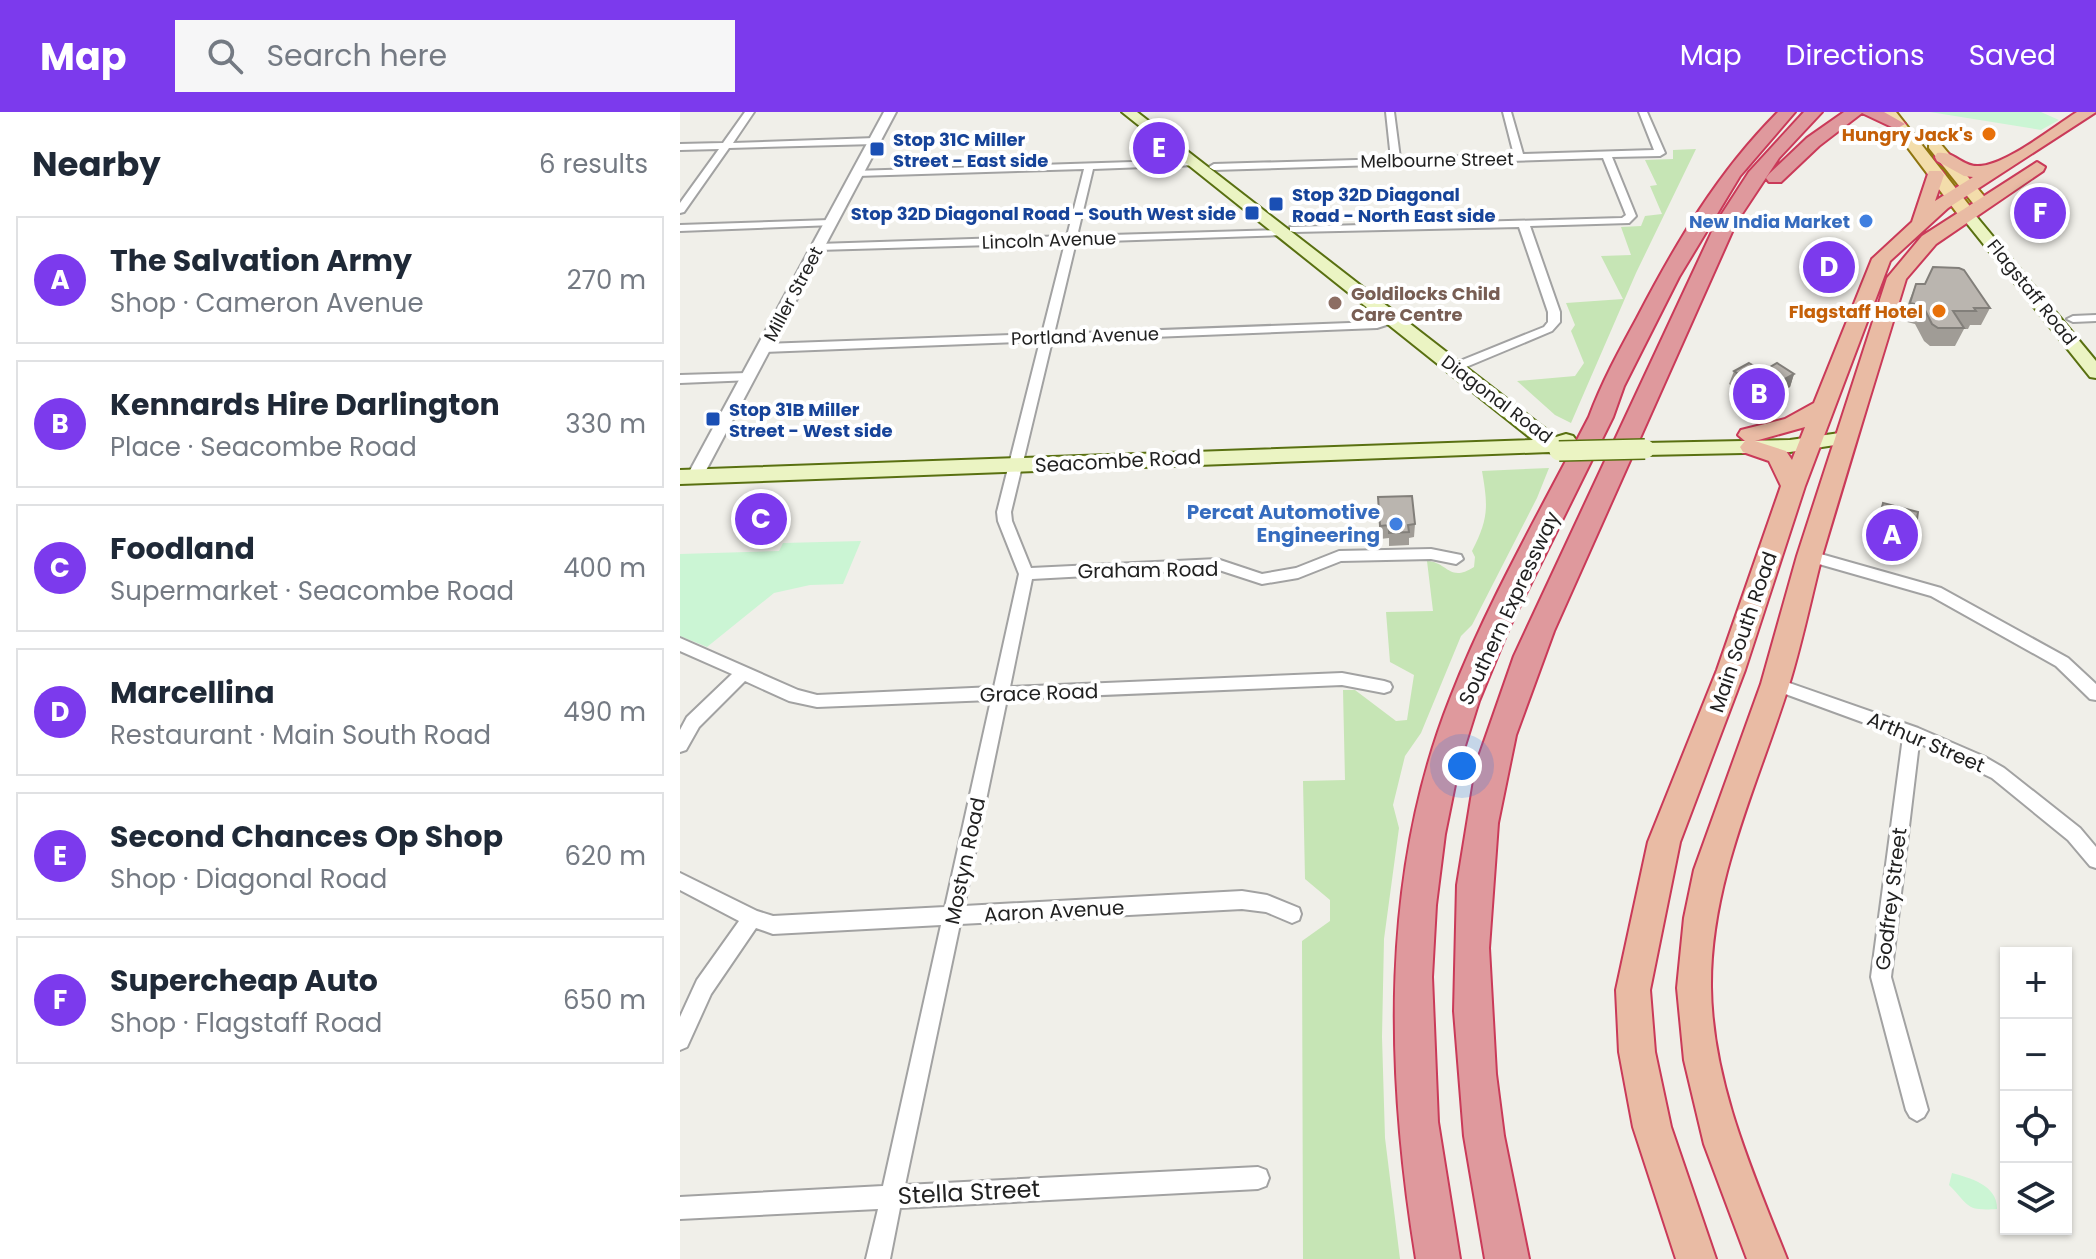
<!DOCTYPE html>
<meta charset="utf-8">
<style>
:root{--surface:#fff;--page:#f6f6f7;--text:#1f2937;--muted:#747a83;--line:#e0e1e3;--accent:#7c3aed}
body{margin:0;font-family:Poppins,sans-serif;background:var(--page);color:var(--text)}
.controls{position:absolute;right:24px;bottom:24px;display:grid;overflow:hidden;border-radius:0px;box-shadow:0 2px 6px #0004}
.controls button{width:72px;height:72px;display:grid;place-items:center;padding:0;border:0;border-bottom:2px solid var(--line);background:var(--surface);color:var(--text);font:40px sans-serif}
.you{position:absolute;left:782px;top:654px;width:28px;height:28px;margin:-20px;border:6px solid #fff;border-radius:50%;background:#1a73e8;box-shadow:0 0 0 12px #1a73e833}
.badge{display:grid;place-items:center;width:52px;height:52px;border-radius:50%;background:var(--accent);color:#fff;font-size:26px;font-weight:700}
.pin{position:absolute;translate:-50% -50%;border:4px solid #fff;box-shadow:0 2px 8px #0006}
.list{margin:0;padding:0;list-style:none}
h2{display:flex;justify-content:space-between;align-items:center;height:104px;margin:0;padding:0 32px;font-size:34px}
h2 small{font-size:26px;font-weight:400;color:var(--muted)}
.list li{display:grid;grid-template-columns:52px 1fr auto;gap:24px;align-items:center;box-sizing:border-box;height:128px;margin:0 16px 16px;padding:0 16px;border:2px solid var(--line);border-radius:0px}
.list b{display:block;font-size:30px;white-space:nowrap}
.list p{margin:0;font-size:26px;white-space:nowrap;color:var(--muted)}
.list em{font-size:26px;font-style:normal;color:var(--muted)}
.icon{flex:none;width:44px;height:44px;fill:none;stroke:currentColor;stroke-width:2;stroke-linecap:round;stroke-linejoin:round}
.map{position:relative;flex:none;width:1416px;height:1147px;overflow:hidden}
header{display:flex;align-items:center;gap:48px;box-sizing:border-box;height:112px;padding:0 40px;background:var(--accent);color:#fff}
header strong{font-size:38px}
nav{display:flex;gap:44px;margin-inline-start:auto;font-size:28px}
.search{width:560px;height:72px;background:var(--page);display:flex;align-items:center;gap:20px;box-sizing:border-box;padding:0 28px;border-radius:0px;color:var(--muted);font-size:30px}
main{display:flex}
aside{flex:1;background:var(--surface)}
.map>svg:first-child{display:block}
</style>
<header>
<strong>Map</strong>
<div class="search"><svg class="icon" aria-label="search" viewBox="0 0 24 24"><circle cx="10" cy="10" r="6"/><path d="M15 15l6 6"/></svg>Search here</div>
<nav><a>Map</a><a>Directions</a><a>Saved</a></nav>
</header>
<main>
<aside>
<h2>Nearby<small>6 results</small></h2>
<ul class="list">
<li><span class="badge">A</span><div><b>The Salvation Army</b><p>Shop · Cameron Avenue</p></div><em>270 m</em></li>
<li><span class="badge">B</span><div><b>Kennards Hire Darlington</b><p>Place · Seacombe Road</p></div><em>330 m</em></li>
<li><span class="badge">C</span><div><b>Foodland</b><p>Supermarket · Seacombe Road</p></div><em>400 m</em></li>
<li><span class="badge">D</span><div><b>Marcellina</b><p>Restaurant · Main South Road</p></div><em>490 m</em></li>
<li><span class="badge">E</span><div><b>Second Chances Op Shop</b><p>Shop · Diagonal Road</p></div><em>620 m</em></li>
<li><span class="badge">F</span><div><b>Supercheap Auto</b><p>Shop · Flagstaff Road</p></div><em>650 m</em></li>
</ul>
</aside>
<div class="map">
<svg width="1416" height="1147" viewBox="0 0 1416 1147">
<rect width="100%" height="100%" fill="#f0efe9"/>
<path fill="#c6e5b5" d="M1016,37l-60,124 -65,150 -16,-8 -38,-34 58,-5 9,-13 -13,-32 4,-6 -9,-22 57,-4 -22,-43 30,-1 -10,-28 20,-1 4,-10 17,-2 -12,-28 7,-1 -12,-25 28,-1v-9z
M869,356l-12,30 -65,127 -11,11 -40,97 -16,23 -12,49 6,23 -15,111 -2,98 3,101 15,121h-97l-1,-318 28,-20v-21l-25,-21 -2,-98 42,-1 -2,-90h12l41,31 11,-1 7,-45 -24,-13 -4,-50 47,-1 -6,-50c21,1 22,22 47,6l1,-10 -3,-6c17,-33 16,-45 10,-80z"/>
<path fill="#cbf5d4" d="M1250,0h111l18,8 -18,10z
M181,429l-18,43 -33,1 -36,8 -67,54 -27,-11v-82l99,-3 4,-8z
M1272,1061c19,5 46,13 45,36 -32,2 -27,-3 -48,-24z"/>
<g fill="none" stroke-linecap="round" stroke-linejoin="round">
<g stroke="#a2a2a2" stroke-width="4">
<path id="minor" d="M65,0h9l-21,31 142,-5 5,3 -5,3 -146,4 -45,64 -4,1v-10l39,-54 -39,1v-6l43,-1z
M706,0h8l6,46 114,-3 -11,-43h8l12,42 131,-4 -15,-38h8l18,41 -5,3 -48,1 24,59 -7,7 -99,3 30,86v10l-8,9 -98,41 -6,-4 2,-3 94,-38 4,-5v-10l-29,-85 -225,5 -4,-1v-4l332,-9 4,-3 -23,-57 -389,12 -5,-3 5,-3 177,-5z
M515,48l5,3 -2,2 -105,4 -16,67 204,-6 4,1v4l-209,7 -22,92 322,-12 29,-8 6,3 -34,11 -325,13 -41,171 1,9 19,47 186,-9 45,15 34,-6 43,-17 92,-2 30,6 2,4 -7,5 -25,-5 -90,2 -43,17 -36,6 -46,-15 -184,10 -22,108 332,-14 42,8 6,2 2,4 -2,4 -6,2 -42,-8 -335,14 -43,207 278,-15 25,4 32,13 2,6 -2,6 -7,3 -26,-11 -24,-3 -282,15 -55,261 353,-18 8,3 3,8 -3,8 -8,3 -358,19 -10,51h-24l12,-50 -198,10v-22l203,-11 58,-261 -168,9 -17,-6 -45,66 -24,53 -7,3v-33l17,-37 42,-59 -59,-31v-17l77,38 16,5 172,-9 46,-207 -174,7 -28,-6 -44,-20 -46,46 -13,23 -6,2v-22l7,-13 45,-43 -52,-23v-13l118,52 19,5 177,-8 25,-113 -21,-53 -1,-9 43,-171 -276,11 -6,-4 6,-4 278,-10 23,-91 -247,7 -5,-3 5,-3 249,-8 17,-67 -227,7 -3,-1v-4z
M150,108l4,1v4l-154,6v-6z
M1416,203v6l-23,1 -6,-3 6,-3z
M68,261l6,4 -2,3 -72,3v-8z
M1130,439l131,37 127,70 28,26v16l-6,-1 -34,-33 -125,-70 -126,-36 -2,-4 2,-4z
M1095,566l143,50 67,29 19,11 76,60 16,19v21l-6,-2 -22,-26 -76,-62 -73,-35 -28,234 37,133 -4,7 -7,4 -7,-4 -4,-7 -35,-133 32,-240 -134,-49 -2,-4 2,-4z"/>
</g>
<g stroke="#a2a2a2" stroke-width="4">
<path id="tertiary" d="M204,0h12l-193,364 -8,6 -6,-2 -2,-4z"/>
</g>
<g stroke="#597011" stroke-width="4">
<path id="secondary" d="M442,0h15l419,325 10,-3 7,2 3,4 -9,7 -2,6 -7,2 -9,-3 -869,32v-14l853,-30z
M1286,96l5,2 125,151v17l-6,-1 -129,-161 -3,-3z
M1167,320l10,6 -3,4 -64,10 -145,3 -10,-6 10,-6 145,-3z"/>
</g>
<g stroke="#8f7510" stroke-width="4">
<path id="primary" d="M1201,0h15l76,97 2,4 -2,4h-12z
M1254,28l5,2 49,59 2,3 -2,3h-12l-47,-59v-6z"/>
</g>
<g stroke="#ca3a59" stroke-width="4">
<path id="trunk" d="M1397,0h19l-148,96 -58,53 -85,225 -60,184 -65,172 -30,148 5,62 16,75 45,132h-40l-43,-132 -14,-75 -3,-62 32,-148 69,-172 64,-184 -12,-25 -26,-9 -3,-5 5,-6 -7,-6 3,-5 44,-11 29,-16 58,-144 40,-37 17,-51h12l3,4 -9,26 38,-24 -9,-1 -27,-15 -2,-4 2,-4c16,-3 26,14 41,13 27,0 75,-39 99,-54zM1125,315l-13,33 -6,-9 -31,-10z
M1357,50l8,5 -2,4 -107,73 -30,35c-28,92 -57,185 -84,277 -11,43 -20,87 -33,129 -31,99 -79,196 -78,302 1,95 42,186 76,272h-40l-43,-115 -20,-84 -7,-72 7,-70 10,-48 67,-186 36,-128 90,-278 35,-42z"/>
</g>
<g stroke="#ca3a59" stroke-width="4">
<path id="motorway" d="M1098,0h17l-55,64 -61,101 -55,109 -11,31 -104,211 -30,73 -20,64 -14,69 -9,71 -4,72 6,145 22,137h-44c-30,-185 -36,-383 34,-560 38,-98 91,-189 139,-282 13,-35 30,-66 48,-99 39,-75 81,-146 141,-206z
M1124,0h18l-43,46 -43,65 -182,408 -38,104 -18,88 -9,125 7,126 8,62 25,123h-44l-21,-123 -10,-125 3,-126 20,-123 37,-106 202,-433 33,-51z
M1164,0h40l21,12 -9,5 -34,-16 -43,33 -38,36h-12l-3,-4 3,-4 38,-36z"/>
</g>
<use href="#minor" fill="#fff" fill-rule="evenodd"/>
<use href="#tertiary" fill="#fff" fill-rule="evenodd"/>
<use href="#secondary" fill="#ebf4c3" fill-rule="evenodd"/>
<use href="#primary" fill="#f3ddab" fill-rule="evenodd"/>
<use href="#trunk" fill="#e9bba4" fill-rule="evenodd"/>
<use href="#motorway" fill="#df999d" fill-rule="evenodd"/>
<g stroke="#597011" stroke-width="22" stroke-linecap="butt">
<path id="secondary-bridge" d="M879,339l86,-2"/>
</g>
<use href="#secondary-bridge" stroke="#ebf4c3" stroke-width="19"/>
</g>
<path fill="#a09c96" d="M1236,172l74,24 -9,17h-11l-2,4h-4l-9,17h-25l-6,-5 -9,-17 -12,-3 6,-20z
M1054,259h29l31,3 -4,13 -45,25 -14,-9 6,-14 -8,-5z
M698,385l37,27 -1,13 -5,1v7l-20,1v-8l-9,1z
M1203,391l31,38 -8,13 -36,-10 6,-28z"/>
<path fill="#827f7a" d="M1114,262l-4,13 -45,25 5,-14z"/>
<path fill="#bab5af" stroke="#827f7a" stroke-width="2" d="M1253,155l26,1 5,2 26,38h-16l2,3h-23l11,17h-26l-6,-4 -9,-18 -13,-3 6,-19h9z
M1069,251l14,8 14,-8 17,11 -44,24 -14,-9 10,-5 -4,-3 4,-2 -12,-8z
M732,384l3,28 -7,1 1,7 -20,1v-8l-9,1 -2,-29z
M1203,391l35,9 -4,29 -37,-10z"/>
<g fill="#e8710a" stroke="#fff" stroke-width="3">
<circle cx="1309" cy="22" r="8"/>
<circle cx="1259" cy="199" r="8"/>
</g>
<g fill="#1a4fb4" stroke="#fff" stroke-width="3">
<rect x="189" y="29" width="16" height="16" rx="4"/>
<rect x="588" y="84" width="16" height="16" rx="4"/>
<rect x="564" y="93" width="16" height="16" rx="4"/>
<rect x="25" y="299" width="16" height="16" rx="4"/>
</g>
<g fill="#3f7fe0" stroke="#fff" stroke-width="3">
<circle cx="1186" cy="109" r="8"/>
<circle cx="716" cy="412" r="8"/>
</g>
<circle fill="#8d6e63" stroke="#fff" stroke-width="3" cx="655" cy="191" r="8"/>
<g text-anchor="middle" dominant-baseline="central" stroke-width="8" stroke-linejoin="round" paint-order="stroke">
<g font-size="18" font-weight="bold" fill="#c56008" stroke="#fff" text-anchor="end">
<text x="1293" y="22">Hungry Jack's</text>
<text x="1243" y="199">Flagstaff Hotel</text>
</g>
<g font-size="18" font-weight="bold" fill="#164399" stroke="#fff" text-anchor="start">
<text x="213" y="27">Stop 31C Miller<tspan x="213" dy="21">Street - East side</tspan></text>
<text x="612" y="82">Stop 32D Diagonal<tspan x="612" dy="21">Road - North East side</tspan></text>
<text x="556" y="101" text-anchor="end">Stop 32D Diagonal Road - South West side</text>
<text x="49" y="297">Stop 31B Miller<tspan x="49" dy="21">Street - West side</tspan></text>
</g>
<g font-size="18" fill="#212121" stroke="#fff">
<text transform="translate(757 48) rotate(-1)">Melbourne Street</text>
<text transform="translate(369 128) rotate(-2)">Lincoln Avenue</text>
<text transform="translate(1352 180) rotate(51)">Flagstaff Road</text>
<text transform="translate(113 182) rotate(-62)">Miller Street</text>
<text transform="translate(405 224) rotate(-2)">Portland Avenue</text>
<text transform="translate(817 287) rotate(37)">Diagonal Road</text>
</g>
<g font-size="18" font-weight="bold" fill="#366cbe" stroke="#fff" text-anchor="end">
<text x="1170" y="109">New India Market</text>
</g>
<g font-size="18" font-weight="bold" fill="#785e54" stroke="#fff" text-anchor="start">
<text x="671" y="181">Goldilocks Child<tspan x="671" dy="21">Care Centre</tspan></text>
</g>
<g font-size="20" fill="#212121" stroke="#fff">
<text transform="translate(438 349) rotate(-3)">Seacombe Road</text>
<text transform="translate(468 458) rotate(-1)">Graham Road</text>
<text transform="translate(829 496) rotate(-65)">Southern Expressway</text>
<text transform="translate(1063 520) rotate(-71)">Main South Road</text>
<text transform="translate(359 581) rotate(-2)">Grace Road</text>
<text transform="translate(1246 630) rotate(23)">Arthur Street</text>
<text transform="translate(285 749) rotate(-78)">Mostyn Road</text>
<text transform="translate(1211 787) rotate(-83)">Godfrey Street</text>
<text transform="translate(374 799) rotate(-3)">Aaron Avenue</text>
</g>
<g font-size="20" font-weight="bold" fill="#366cbe" stroke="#fff" text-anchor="end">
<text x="700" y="400">Percat Automotive<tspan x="700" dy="23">Engineering</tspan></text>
</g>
<g font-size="24" fill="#212121" stroke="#fff">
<text transform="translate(289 1080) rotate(-3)">Stella Street</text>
</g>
</g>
</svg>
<div class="controls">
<button>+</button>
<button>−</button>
<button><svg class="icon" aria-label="locate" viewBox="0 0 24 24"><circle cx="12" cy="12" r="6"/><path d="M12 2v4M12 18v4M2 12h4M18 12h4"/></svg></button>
<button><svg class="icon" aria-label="layers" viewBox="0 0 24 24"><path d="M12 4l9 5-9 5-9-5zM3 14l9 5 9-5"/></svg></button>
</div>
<div class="you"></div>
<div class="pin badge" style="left:1212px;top:423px">A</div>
<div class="pin badge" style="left:1079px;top:282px">B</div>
<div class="pin badge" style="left:81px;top:407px">C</div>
<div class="pin badge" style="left:1149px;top:155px">D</div>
<div class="pin badge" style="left:479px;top:36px">E</div>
<div class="pin badge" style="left:1360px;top:101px">F</div>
</div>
</main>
